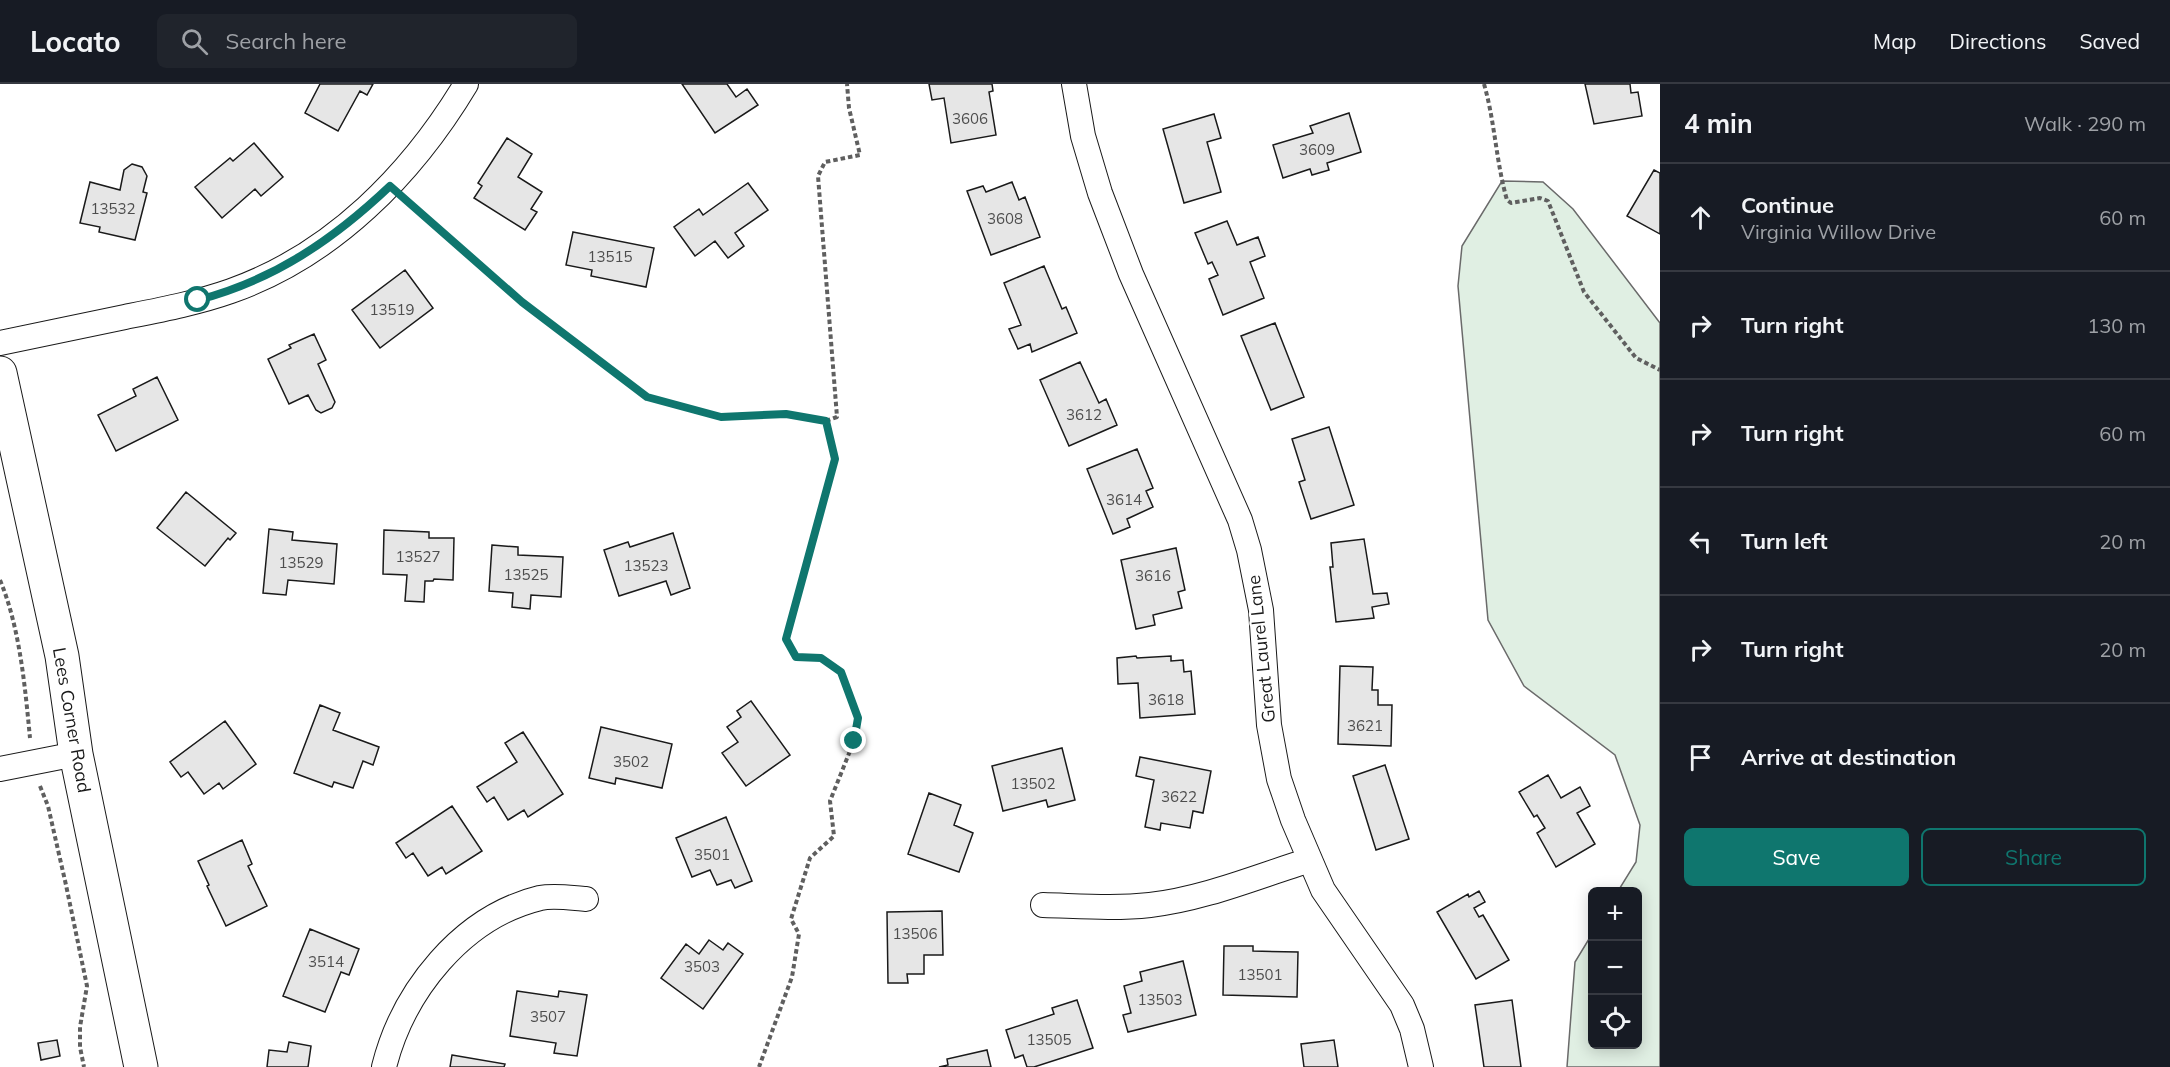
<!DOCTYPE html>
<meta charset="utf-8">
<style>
:root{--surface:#171b24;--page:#20242c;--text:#f1f3f6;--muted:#9ea1a6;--line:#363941;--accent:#0f766e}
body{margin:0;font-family:Mulish,sans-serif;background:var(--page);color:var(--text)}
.controls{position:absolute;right:18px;bottom:18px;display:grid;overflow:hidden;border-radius:9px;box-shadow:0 3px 15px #0003}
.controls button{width:54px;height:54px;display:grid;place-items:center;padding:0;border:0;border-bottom:2px solid var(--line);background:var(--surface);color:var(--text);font:30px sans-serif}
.stop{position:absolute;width:18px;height:18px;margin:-14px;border:4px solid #0f766e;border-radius:50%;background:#fff}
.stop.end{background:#0f766e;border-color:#fff;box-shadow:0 2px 6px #0008}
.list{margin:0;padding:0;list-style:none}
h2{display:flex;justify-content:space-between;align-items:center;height:78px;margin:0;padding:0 24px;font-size:26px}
h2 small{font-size:20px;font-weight:400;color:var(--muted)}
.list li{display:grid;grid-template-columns:39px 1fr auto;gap:18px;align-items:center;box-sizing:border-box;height:108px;padding:0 24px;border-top:2px solid var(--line)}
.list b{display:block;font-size:22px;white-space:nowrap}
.list p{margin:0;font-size:20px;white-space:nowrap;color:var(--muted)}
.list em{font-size:20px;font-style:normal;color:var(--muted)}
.actions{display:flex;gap:12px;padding:18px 24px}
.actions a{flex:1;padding:14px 0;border:2px solid var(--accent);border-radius:9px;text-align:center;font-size:21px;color:var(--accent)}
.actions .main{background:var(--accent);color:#fff}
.icon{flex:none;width:33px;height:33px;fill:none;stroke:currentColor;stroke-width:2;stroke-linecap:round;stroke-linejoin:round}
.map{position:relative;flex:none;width:1660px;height:983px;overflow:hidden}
header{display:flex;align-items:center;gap:36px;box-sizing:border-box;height:84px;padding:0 30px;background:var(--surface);border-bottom:2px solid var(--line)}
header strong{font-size:28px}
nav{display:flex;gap:33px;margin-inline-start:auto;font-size:21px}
.search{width:420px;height:54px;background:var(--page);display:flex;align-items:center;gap:15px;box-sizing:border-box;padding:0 21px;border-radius:9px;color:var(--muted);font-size:22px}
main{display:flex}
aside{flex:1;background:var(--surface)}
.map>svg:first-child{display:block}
</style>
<header>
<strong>Locato</strong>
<div class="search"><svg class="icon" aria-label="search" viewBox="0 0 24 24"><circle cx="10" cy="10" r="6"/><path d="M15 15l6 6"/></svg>Search here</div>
<nav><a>Map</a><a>Directions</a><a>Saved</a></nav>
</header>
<main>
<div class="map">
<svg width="1660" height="983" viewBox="0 0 1660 983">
<rect width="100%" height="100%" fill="#fff"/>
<path fill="#e0efe3" stroke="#6a6a6a" stroke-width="1.5" d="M1502,97l41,1 30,27 87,114v744h-93l8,-105 17,-28v110h46v-152l-20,-1 18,-29 4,-37 -25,-70 -91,-69 -36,-66 -30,-334 4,-40z"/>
<path fill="#e6e6e6" stroke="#1a1a1a" stroke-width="1.5" d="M320,0h53l-6,11 -7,-4 -22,40 -33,-18z
M682,0h45l9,13 11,-8 11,16 -43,28z
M929,0h63l1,7 -4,1 7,43 -45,8 -7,-45 -12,2z
M1585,0h45l1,9 7,-1 4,24 -48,8z
M1349,29l12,39 -34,11 2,7 -17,5 -2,-6 -27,9 -10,-33 40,-12 -3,-7z
M1214,30l7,24 -14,4 14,50 -37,11 -21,-74z
M507,54l25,16 -14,23 24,15 -11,17 6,3 -12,18 -51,-32 8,-12 -4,-3z
M254,59l29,34 -22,19 -6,-7 -33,29 -27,-31 35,-29 3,3z
M132,80l10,3 5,9 -4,16 4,1 -12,47 -36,-8 1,-5 -20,-4 10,-41 30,8 4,-20z
M1654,86l6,3v61l-33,-18z
M1012,98l7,18 6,-3 15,40 -49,18 -24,-64 16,-5 3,6z
M748,99l20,27 -33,23 9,13 -16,12 -13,-17 -20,15 -21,-29 25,-18 4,6z
M1227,137l10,24 21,-8 7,19 -15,6 14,36 -41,17 -14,-36 9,-4 -6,-13 -4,2 -13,-31z
M573,148l81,16 -8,39 -55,-11 1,-6 -26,-5z
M1044,182l18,43 4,-2 11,26 -45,19 -2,-8 -12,5 -9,-20 12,-4 -17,-42z
M405,186l28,38 -53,40 -28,-38z
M1275,239l29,74 -33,13 -30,-74z
M314,250l12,26 -8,4 17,38 -3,6 -11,5 -5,-3 -8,-15 -19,9 -21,-45 23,-11 -2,-3z
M1080,278l19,41 7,-4 11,26 -48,21 -29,-66z
M157,293l21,43 -62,31 -18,-36 38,-19 -3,-7z
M1329,343l25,78 -43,14 -12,-37 6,-2 -13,-41z
M1137,365l16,39 -7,3 7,16 -26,12 3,8 -17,7 -26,-65z
M186,408l50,41 -6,7 -2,-2 -23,28 -48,-38z
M269,445l24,3 -1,8 45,4 -3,40 -46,-4 -2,15 -23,-2z
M384,446l45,2v6h25l-1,42 -19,-1 -1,2h-8l-1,21 -19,-1 2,-26 -24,-1z
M673,449l17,55 -19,7 -5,-14 -47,15 -15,-46 24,-8 2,5z
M1364,455l9,55 14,-1 2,11 -17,3 2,11 -38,4 -6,-55h3l-2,-24z
M492,461l26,2v8l45,2 -2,40 -30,-2 -1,14 -18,-2 1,-14 -24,-2z
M1176,464l9,42 -7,2 4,16 -29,7 2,10 -19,4 -15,-69z
M1136,572l1,2 34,-2v5l12,-1 1,12 7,-1 4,43 -55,4 -2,-35 -20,1 -1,-26z
M1340,582l33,1 -1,23h6v15h14l-1,41 -53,-2z
M751,617l39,54 -44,31 -24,-33 16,-11 -11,-15 14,-10 -4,-6z
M320,621l20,8 -7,17 46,17 -6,18 -10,-4 -10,27 -19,-6 -2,5 -38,-14z
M225,637l31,43 -33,25 -4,-6 -15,11 -16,-22 -7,5 -11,-15z
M601,643l71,17 -10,44 -46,-10 -1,6 -26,-6z
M523,648l40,62 -35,23 -4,-7 -16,10 -14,-23 -7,5 -10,-15 40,-25 -12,-19z
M1062,664l13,52 -27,7 -2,-7 -43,11 -11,-45z
M1140,673l71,14 -8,42 -10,-2 -3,17 -29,-5 -1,7 -15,-3 9,-47 -18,-4z
M1385,681l24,74 -33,11 -23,-74z
M1548,691l13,23 19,-11 10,19 -13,7 18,31 -39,23 -19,-34 8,-5 -8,-13 -3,2 -15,-25z
M929,709l32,12 -7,20 19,8 -14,39 -51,-18z
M452,722l30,45 -36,23 -4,-7 -14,9 -15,-23 -7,5 -10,-15z
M726,733l26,64 -17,7 -4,-8 -14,5 -7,-15 -18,7 -16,-39z
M242,756l10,24 -4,2 19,40 -41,20 -19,-40 2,-1 -11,-24z
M1479,807l6,11 -11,6 5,9 4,-2 26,45 -33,19 -39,-67 31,-18 1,3z
M942,827l1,44h-19v19h-17l1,9h-20l-1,-71z
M310,845l49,20 -10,26 -8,-3 -16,40 -42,-16z
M709,856l14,10 5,-7 15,11 -40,55 -42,-31 25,-34 13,10z
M1224,862h29v5l45,1 -1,45 -74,-2z
M1183,877l13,54 -68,17 -5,-17 8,-2 -7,-27 18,-5 -2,-9z
M517,907l41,6 1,-6 28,4 -10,61 -23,-3 2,-10 -46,-7z
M1077,916l16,48 -59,19h-7l-4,-12 -8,3 -9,-28 48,-16 -2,-6z
M1512,916l9,67h-37l-9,-62z
M57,956l3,16 -19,4 -3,-17z
M1334,956l4,27h-34l-3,-23z
M289,958l22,4 -3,21h-41l2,-17 18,2z
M987,966l4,17h-52l9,-2 -1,-6z
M452,971l53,9 -1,3h-54z"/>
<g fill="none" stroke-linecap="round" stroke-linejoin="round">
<g stroke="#1a1a1a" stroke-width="26">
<path id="street" d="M1074,0l9,52 17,57 31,81 109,246 9,30 12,60 8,115 10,54 14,41 30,70 79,115 10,24 9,38
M0,259c42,-9 83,-17 125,-26 35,-7 72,-14 106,-26 102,-36 181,-117 235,-207
M0,685l76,-15
M1043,821c36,1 71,4 107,0 54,-6 108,-29 160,-45
M384,983c19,-76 78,-150 156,-169 14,-3 32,0 46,1"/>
</g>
<g stroke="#1a1a1a" stroke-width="35">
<path id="secondary" d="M0,289l62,283 14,98 65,313"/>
</g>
<path stroke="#5f5f5f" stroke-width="4" stroke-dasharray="4.5 3" stroke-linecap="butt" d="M1484,0c11,38 12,78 23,116l4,3 29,-5 8,3 36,91 52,66 24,12
M409,117l114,101 124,95 74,20 65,-3 40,7 9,38 -49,180 10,18 25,1 20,14 17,46 -4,23 -24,60 4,35 -24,22 -19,61 8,15 -7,43 -33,90
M826,337l11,-4 -19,-241 7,-14 35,-7 -11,-47 -2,-24
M0,496c20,48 25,107 30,158
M40,702l8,20 18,79 21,101 -7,41v20l4,20"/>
<use href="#street" stroke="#fff" stroke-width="24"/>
<use href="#secondary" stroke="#fff" stroke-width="33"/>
</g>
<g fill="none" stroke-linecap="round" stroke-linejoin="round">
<path stroke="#0f766e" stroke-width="8" d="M198,216c76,-20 135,-60 192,-114l132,116 125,95 74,20 65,-3 40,7 9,38 -49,180 10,18 25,1 20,14 17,46 -4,23"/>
</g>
<g text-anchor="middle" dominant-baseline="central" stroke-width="4.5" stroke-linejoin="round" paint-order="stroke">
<g font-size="15" fill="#4d4d4d">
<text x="970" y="34">3606</text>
<text x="1317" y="65">3609</text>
<text x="113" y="124">13532</text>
<text x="1005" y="134">3608</text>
<text x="610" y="172">13515</text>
<text x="392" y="225">13519</text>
<text x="1084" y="330">3612</text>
<text x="1124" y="415">3614</text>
<text x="418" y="472">13527</text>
<text x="301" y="478">13529</text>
<text x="646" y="481">13523</text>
<text x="526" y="490">13525</text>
<text x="1153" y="491">3616</text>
<text x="1166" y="615">3618</text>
<text x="1365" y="641">3621</text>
<text x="631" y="677">3502</text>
<text x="1033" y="699">13502</text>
<text x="1179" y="712">3622</text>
<text x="712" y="770">3501</text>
<text x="915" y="849">13506</text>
<text x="326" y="877">3514</text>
<text x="702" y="882">3503</text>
<text x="1260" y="890">13501</text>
<text x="1160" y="915">13503</text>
<text x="548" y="932">3507</text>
<text x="1049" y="955">13505</text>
</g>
<g font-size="18" fill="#1a1a1a" stroke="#fff">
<text transform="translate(1261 565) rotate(-96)">Great Laurel Lane</text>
<text transform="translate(72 636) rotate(80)">Lees Corner Road</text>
</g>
</g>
</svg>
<div class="controls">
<button>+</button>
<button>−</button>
<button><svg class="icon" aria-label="locate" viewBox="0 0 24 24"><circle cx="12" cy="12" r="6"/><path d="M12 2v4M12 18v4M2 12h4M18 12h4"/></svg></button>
</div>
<div class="stop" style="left:198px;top:216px"></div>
<div class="stop end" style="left:854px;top:657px"></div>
</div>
<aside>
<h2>4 min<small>Walk · 290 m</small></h2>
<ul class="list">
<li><svg class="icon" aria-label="ahead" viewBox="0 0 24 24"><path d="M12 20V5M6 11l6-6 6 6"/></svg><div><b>Continue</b><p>Virginia Willow Drive</p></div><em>60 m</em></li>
<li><svg class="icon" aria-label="right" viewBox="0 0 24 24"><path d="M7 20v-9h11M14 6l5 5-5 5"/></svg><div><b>Turn right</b></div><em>130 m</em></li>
<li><svg class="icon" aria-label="right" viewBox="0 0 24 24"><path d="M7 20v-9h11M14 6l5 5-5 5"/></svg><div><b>Turn right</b></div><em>60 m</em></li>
<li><svg class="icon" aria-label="left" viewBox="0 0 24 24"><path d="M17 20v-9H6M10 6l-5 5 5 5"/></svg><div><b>Turn left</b></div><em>20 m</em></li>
<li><svg class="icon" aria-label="right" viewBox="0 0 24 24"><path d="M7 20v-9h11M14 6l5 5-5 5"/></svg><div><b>Turn right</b></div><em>20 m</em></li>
<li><svg class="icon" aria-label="arrive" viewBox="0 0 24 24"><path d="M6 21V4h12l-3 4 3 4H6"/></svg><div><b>Arrive at destination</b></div></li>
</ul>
<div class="actions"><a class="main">Save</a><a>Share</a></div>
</aside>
</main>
